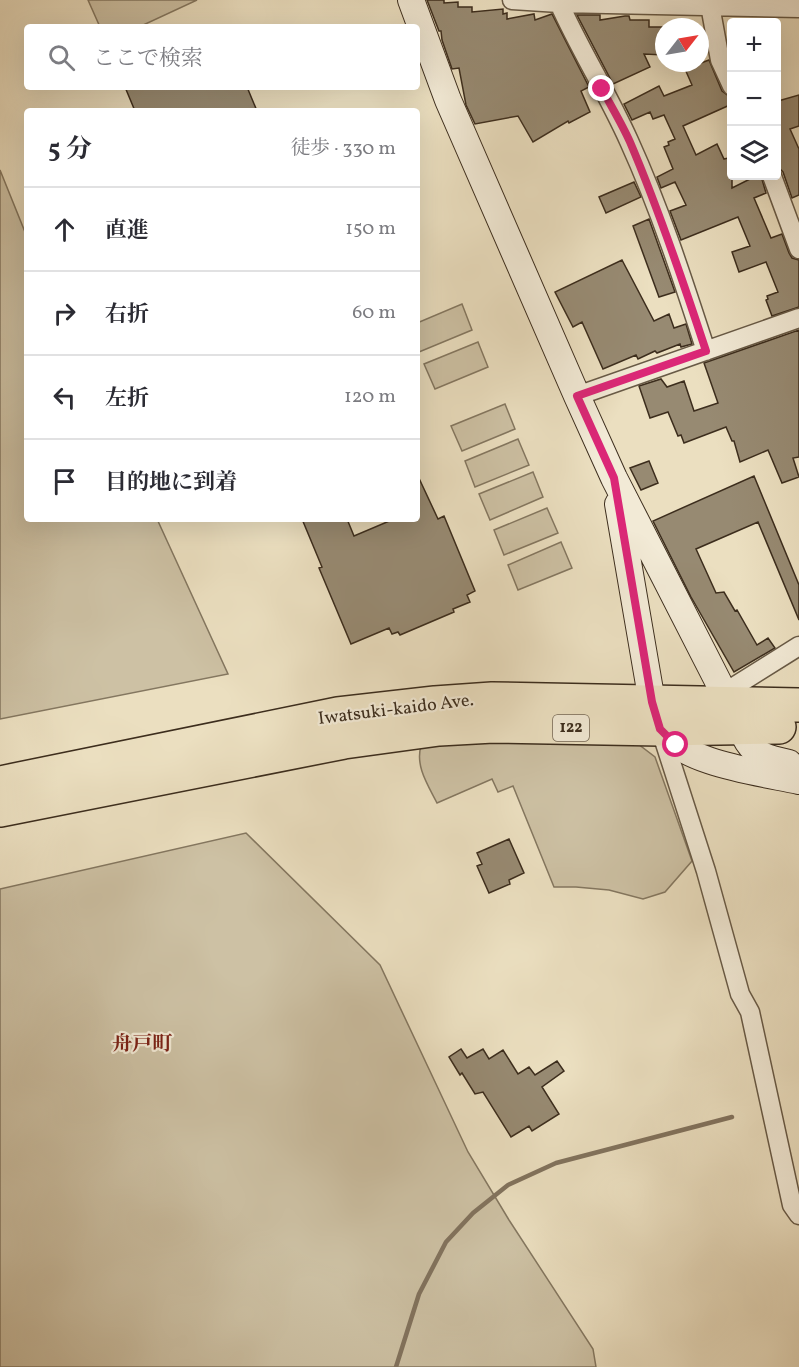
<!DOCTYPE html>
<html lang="ja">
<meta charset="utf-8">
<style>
:root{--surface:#fff;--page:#f2f2f3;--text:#2b2b33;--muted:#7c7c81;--line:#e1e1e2}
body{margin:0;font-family:Vollkorn,"Noto Serif JP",serif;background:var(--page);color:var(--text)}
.controls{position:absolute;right:18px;top:18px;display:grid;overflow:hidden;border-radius:6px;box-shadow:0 6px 24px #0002}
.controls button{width:54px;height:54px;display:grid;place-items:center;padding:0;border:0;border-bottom:2px solid var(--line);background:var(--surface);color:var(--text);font:30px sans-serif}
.compass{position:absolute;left:655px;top:18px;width:54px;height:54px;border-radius:50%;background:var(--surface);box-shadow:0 6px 24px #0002;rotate:59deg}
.stop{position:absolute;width:18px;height:18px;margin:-14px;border:4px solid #db2777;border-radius:50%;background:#fff}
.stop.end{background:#db2777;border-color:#fff;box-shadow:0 2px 6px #0008}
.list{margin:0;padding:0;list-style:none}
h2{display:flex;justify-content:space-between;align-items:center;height:78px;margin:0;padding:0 24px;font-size:26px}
h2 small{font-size:20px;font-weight:400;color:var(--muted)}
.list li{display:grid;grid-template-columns:39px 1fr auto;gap:18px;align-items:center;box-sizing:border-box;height:84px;padding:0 24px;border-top:2px solid var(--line)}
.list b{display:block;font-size:22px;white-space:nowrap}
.list em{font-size:20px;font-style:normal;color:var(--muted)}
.icon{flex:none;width:33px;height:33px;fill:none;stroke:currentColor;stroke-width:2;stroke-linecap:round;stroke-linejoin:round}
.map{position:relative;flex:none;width:799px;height:1367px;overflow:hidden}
.search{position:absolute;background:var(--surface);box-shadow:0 6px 24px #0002;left:24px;top:24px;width:396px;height:66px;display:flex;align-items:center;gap:15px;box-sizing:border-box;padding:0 21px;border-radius:6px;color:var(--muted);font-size:22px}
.panel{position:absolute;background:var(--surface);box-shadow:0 6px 24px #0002;left:24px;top:108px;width:396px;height:414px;border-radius:6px}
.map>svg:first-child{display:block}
</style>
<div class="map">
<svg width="799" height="1367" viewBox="0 0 799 1367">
<rect width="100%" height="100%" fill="#ebdfc0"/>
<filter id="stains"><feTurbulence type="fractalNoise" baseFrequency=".00333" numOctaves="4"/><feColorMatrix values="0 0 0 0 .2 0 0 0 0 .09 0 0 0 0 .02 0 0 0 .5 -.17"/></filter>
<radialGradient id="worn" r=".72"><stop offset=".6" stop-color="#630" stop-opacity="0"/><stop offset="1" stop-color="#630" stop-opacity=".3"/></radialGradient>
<path fill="#cdc1a4" stroke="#847760" stroke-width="1.5" d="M88,0h109l-58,27h-39z
M0,170l27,67v282h130l71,155 -228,45z
M462,304l10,26 -53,22 -2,-5v-24z
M478,342l10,25 -53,22 -11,-25z
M505,404l10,25 -53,22 -11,-25z
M518,439l11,26 -54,22 -10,-26z
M533,472l10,25 -53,23 -11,-26z
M547,508l11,25 -54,22 -10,-25z
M561,542l11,26 -54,22 -10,-25z
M495,742l143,2 17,13 37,104 -27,31 -22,7 -34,-9 -33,-3h-22l-41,-101 -15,6 -6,-13 -55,24c-9,-18 -22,-37 -16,-57z
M246,833l134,132 88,187 41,68 84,129 3,18h-596v-478z"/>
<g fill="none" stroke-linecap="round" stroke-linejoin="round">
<path stroke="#82735e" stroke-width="4.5" d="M396,1367l23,-73 27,-52 27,-29 35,-28 48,-22 176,-46"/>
</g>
<path fill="#978a72" stroke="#3c2d1d" stroke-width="1.5" d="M427,0h17v3l14,-1v5h14v5l31,-3v5l4,-1v6l27,-5 1,6 17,-6 37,73 -8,4 9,21 -21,11 -1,-2 -35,21 -15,-26 -43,8 -9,-19 -7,-37 -7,1 -10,-29 -1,-9h-2z
M577,15h23v5l25,-4h4l1,4h19v7h15v28l-20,-1 6,13 -37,17z
M709,60l13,31 8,6 2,7 -49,22 13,29 21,-11 7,15 4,-1 4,7v23l24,-12h5l5,17 -12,5 17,40 11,-4 7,19 3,5 7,2v47l-27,9 -6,-16 2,-1 -1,-3 11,-4 -12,-30 -27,10 -7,-20 18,-6 -12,-29 -57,23 -11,-29 16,-6 -11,-23 -14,6 -4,-11 16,-8 -9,-22 5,-2 -1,-3 7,-3 -11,-24 -11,4 -3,-7 -18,8 -8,-16 35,-18 5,10 28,-11 -7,-16z
M125,87h122l10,24h-122z
M799,95v31l-9,3 9,20v46l-7,3 -9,-26 -6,-6v-69l1,4z
M634,182l7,15 -35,16 -7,-16z
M649,219l26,73 -16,5 -26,-71z
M622,260l32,61 15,-7 5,14 12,-4 6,20 -11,3 -1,-3 -23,9 -2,-2 -17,8 -2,-4 -33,14 -21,-47 -9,5 -18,-35z
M799,330v127l-6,1 6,19 -17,6 -14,-33 -28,12 -6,-21h-2l-6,-14 -42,16 -3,-8 -3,1 -10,-24 -18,6 -11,-32 22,-7 6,8 17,-6 10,30 24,-8 -14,-40z
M649,461l9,22 -17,7 -11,-22z
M417,474l21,45 6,-3 31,75 -8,4 3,7 -17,7 1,3 -54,23 -2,-3 -6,2 -3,-6 -38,16 -32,-76 3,-1 -20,-48h45l7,17 40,-17h23z
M754,476l45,109v35l-41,-98 -62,27 20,44 8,-1 11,19 2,-1 20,35 11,-7 7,10 -41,24 -43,-75 -38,-76z
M509,839l15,34 -15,7 1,4 -21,9 -12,-27 5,-2 -5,-11z
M461,1049l6,9 16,-9 6,10 14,-9 15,24 11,-7 6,8 22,-14 7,10 -22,16 17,27 -27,17 -3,-5 -18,11 -28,-45 -8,2 -13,-21 -2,2 -11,-18z"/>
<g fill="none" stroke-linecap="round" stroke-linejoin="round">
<g stroke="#685a46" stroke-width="21">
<path id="street" d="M512,0l47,3 240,5
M709,0l11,60 12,26
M559,3c21,47 49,91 70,138 31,68 54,139 77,210
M772,176l27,73
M577,396l222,-78
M724,693l75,-47
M661,731l45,140 34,123 10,18 42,193 7,10"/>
</g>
<g stroke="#3c2d1d" stroke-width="28">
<path id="secondary" d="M411,0l37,100 129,296 37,82 112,219
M618,504l34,198c3,8 4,19 8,26 18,35 103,45 139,53
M745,737c9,19 25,22 44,26"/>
</g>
<g stroke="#3c2d1d" stroke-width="36">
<path id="highway" d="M0,783l338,-69 97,-11 57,-4 307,6
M0,810l344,-68 95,-13 54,-3 167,3 119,-2"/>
</g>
<use href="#street" stroke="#f2ead6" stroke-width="18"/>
<use href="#secondary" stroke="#f2ead6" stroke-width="26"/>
<use href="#highway" stroke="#ebdfc0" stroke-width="33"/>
</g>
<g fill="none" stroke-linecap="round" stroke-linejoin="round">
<path stroke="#db2777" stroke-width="8" d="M602,89c9,17 20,35 28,53 29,68 53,139 76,209l-129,45 37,82 38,224 8,27 16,16"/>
</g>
<g text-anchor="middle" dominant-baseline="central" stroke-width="4.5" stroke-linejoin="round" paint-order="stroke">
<rect fill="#f2ead6" stroke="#736654" stroke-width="1.5" x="553" y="715" width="36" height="26" rx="4.5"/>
<g font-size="16" font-weight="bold" fill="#3c2d1d">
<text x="571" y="728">122</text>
</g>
<g font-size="18" fill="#3c2d1d" stroke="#f2ead6">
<text transform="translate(396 710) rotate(-7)">Iwatsuki-kaido Ave.</text>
</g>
<g font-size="20" font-weight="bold" fill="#7a1f14" stroke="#f2ead6">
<text x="142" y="1045">舟戸町</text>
</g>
</g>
<rect width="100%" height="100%" filter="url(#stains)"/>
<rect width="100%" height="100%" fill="url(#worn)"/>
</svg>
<div class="controls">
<button>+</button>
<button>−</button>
<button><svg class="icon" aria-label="layers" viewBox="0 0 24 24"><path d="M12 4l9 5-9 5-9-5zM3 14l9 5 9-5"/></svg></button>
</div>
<svg class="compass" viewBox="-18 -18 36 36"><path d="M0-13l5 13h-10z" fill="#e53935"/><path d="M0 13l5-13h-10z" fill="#7c7c81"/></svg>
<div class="stop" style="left:676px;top:745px"></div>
<div class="stop end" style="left:602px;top:89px"></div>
<div class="search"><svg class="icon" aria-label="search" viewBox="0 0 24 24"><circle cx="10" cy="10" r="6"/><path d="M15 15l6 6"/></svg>ここで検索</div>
<section class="panel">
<h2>5 分<small>徒歩 · 330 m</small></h2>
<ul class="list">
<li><svg class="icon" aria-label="ahead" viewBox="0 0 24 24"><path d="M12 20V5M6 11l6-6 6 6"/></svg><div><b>直進</b></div><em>150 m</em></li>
<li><svg class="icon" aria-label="right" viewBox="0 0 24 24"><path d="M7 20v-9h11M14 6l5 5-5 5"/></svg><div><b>右折</b></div><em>60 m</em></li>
<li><svg class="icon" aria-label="left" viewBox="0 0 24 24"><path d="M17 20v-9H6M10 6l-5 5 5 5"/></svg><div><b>左折</b></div><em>120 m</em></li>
<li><svg class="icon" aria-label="arrive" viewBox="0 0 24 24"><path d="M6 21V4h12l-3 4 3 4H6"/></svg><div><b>目的地に到着</b></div></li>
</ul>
</section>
</div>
